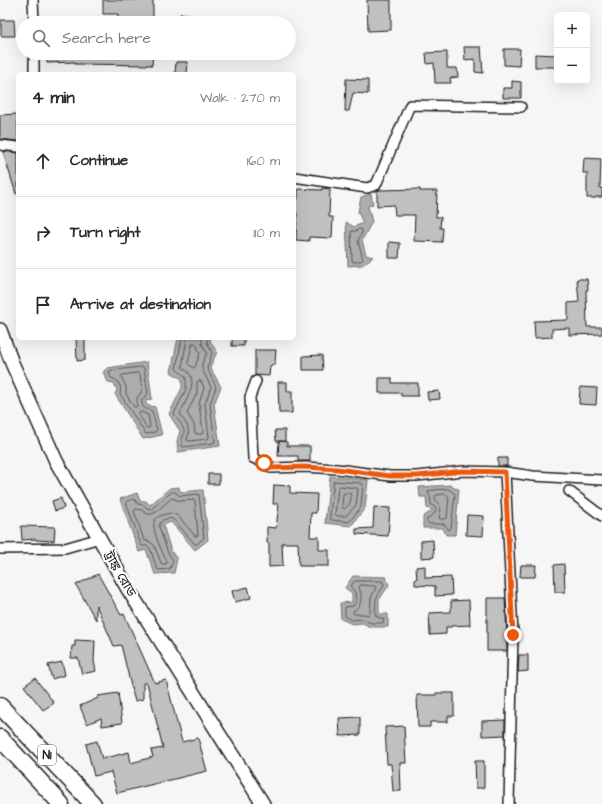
<!DOCTYPE html>
<meta charset="utf-8">
<style>
:root{--surface:#fff;--page:#f7f7f7;--text:#2b2b33;--muted:#7c7c81;--line:#e1e1e2}
body{margin:0;font-family:"Architects Daughter","Noto Sans Bengali",sans-serif;background:var(--page);color:var(--text)}
.controls{position:absolute;right:12px;top:12px;display:grid;overflow:hidden;border-radius:6px;box-shadow:0 4px 16px #0002}
.controls button{width:36px;height:36px;display:grid;place-items:center;padding:0;border:0;border-bottom:1px solid var(--line);background:var(--surface);color:var(--text);font:20px sans-serif}
.stop{position:absolute;width:12px;height:12px;margin:-9px;border:3px solid #ea580c;border-radius:50%;background:#fff}
.stop.end{background:#ea580c;border-color:#fff;box-shadow:0 1px 4px #0008}
.list{margin:0;padding:0;list-style:none}
h2{display:flex;justify-content:space-between;align-items:center;height:52px;margin:0;padding:0 16px;font-size:17px}
h2 small{font-size:13px;font-weight:400;color:var(--muted)}
.list li{display:grid;grid-template-columns:26px 1fr auto;gap:12px;align-items:center;box-sizing:border-box;height:72px;padding:0 16px;border-top:1px solid var(--line)}
.list b{display:block;font-size:15px;white-space:nowrap}
.list em{font-size:13px;font-style:normal;color:var(--muted)}
.icon{flex:none;width:22px;height:22px;fill:none;stroke:currentColor;stroke-width:2;stroke-linecap:round;stroke-linejoin:round}
.map{position:relative;flex:none;width:602px;height:804px;overflow:hidden}
.search{position:absolute;background:var(--surface);box-shadow:0 4px 16px #0002;left:16px;top:16px;width:280px;height:44px;display:flex;align-items:center;gap:10px;box-sizing:border-box;padding:0 14px;border-radius:22px;color:var(--muted);font-size:15px}
.panel{position:absolute;background:var(--surface);box-shadow:0 4px 16px #0002;left:16px;top:72px;width:280px;height:268px;border-radius:6px}
.map>svg:first-child{display:block}
</style>
<div class="map">
<svg width="602" height="804" viewBox="0 0 602 804">
<rect width="100%" height="100%" fill="#f6f6f6"/>
<filter id="ink" filterUnits="userSpaceOnUse"><feTurbulence type="fractalNoise" baseFrequency=".025" numOctaves="2"/><feDisplacementMap in="SourceGraphic" scale="8" xChannelSelector="R" yChannelSelector="G"/><feConvolveMatrix kernelMatrix="1 2 1 2 8 2 1 2 1" color-interpolation-filters="sRGB"/></filter>
<g filter="url(#ink)">
<path fill="#acacac" stroke="#727272" d="M371,194l2,10 -5,2 4,16 -10,18 4,15 7,2 -11,8 -14,1 -2,-44 8,5 9,-4 -5,-11 3,-15z
M178,338h33l-1,3 7,11 -7,15 11,20 -7,17 6,42 -42,6 -1,-11 3,-10 -11,-17 13,-26v-9l-11,-7z
M147,362l5,37 -6,1v5l9,2 7,28 -19,4 -28,-45 2,-4 -3,-7 -6,-1 -5,-10 4,-4z
M330,476l38,4 -3,28 -14,18 -26,-3z
M450,485l4,3 5,1 -4,46h-9l-3,-7h-20v-11l10,-7 -6,-2 -1,-11h-6l-1,-10z
M179,487l1,5 23,-2 5,50 -13,10 -24,-28 -8,3 8,26 6,8 -3,14 -19,1 -9,-24 -7,2 -19,-53 17,-6 3,8h6l4,4 20,-17z
M353,576l33,1 3,8 -10,15v14h9v13h-18l-7,-4 -11,1 -11,-5 -1,-16 12,-1v-9l-7,-5z"/>
<g fill="none" stroke-linecap="round" stroke-linejoin="round">
<path stroke="#565656" stroke-width="1" d="M360,229l2,1v2l-4,9 5,18 -2,2 -8,1 -1,-2 -1,-28 1,-1h3z
M182,338l-6,31 10,8v12l-12,25c3,5 11,13 10,19 -1,5 -3,7 -2,13l1,1 30,-4 2,-1 -5,-38 6,-17 -9,-19 5,-15 -5,-11v-4
M187,338l-5,29c2,2 5,4 7,6 9,11 -5,30 -9,41 6,11 11,12 7,26l2,1 19,-2 1,-2 -4,-33 6,-17 -9,-18v-5l5,-11 -5,-9v-6
M193,343l3,1 4,9 -5,14 -1,1 -5,-3 -1,-1z
M142,367l2,1 4,26 -6,5c-1,10 3,9 10,12l5,19 -2,2 -9,2 -1,-1 -25,-39c2,-8 -1,-14 -9,-16l-2,-5 1,-2z
M138,373l2,1 2,17 -5,7v8l-2,1h-1l-8,-13v-7l-5,-11 2,-1z
M199,381h2l3,7 -5,16 4,28 -1,2h-5l-2,-1 -1,-8 -7,-12 10,-20v-11z
M141,412l7,3 2,11 -1,2h-2l-8,-13v-2z
M334,481l27,2 2,1 -2,23 -12,15 -17,-2 -2,-1z
M340,486l16,2 2,1 -2,16 -10,11h-9l-2,-2 3,-26z
M448,489l6,4 1,1 -4,34 -2,2 -5,-6h-15l-2,-2v-3l7,-5 2,-3 -1,-4 -4,-3 -1,-8 -2,-3v-2z
M172,492h3l5,4 17,-2 2,1 5,43 -7,6h-2l-22,-25c-5,-2 -14,1 -14,8l9,26 5,7 -3,9 -11,1 -2,-1 -7,-21 -3,-2h-5l-1,-1 -15,-43 1,-1 7,-2 4,5 6,1 3,3 4,1z
M345,493h5c3,6 -1,13 -6,16l-2,-2 1,-13z
M446,494l3,3 -2,21 -1,1h-6l-1,-2c3,-7 2,-11 -3,-16l-1,-5 2,-1z
M172,498l8,3 13,-1 2,1 3,34 -1,1h-2l-17,-20c-5,-4 -9,-3 -15,-1 -4,1 -8,3 -9,8 -2,7 9,32 13,38l-1,3h-4l-1,-1 -7,-18 -4,-3 -6,-2 -10,-29 2,-2 6,1 5,4h5l4,-2z
M355,581h27l1,1 1,3 -8,14 -1,15 2,3 7,2 -1,4h-12l-8,-4 -11,1 -7,-4v-9l8,-1 3,-4 -1,-10 -4,-5z
M361,585l13,1 2,1 -5,11 -1,15 -1,2 -5,-1h-10l-1,-1v-2c10,-5 9,-15 6,-24z"/>
</g>
<path fill="#c0c0c0" stroke="#1c1c1c" d="M103,0h50v23h-35v-9h-15z
M367,0h24v30l-23,1z
M180,14h9v9h-8z
M1,20h13l1,16h-14z
M464,47h17l2,26 -8,-1v-13l-10,1z
M504,49h16l-1,17 -15,-1z
M447,52v16h10l1,9 -8,1 1,5h-16l-1,-20 -7,1 -1,-11z
M47,53h106l-1,12 -77,-1v-2l-28,1z
M535,54l22,1v12h-22z
M176,62h12l-1,12h-12z
M346,79l22,1v14l-15,-1 -4,18h-4z
M512,81l9,1v16h-18v-10h9z
M17,114l1,27 -18,-2v-24z
M4,151l14,2v40l-2,1 -12,-39z
M584,158l17,1 -1,29h2v9h-6v1h-9v-25h-4z
M322,188l8,1 -1,28h4l-1,21 -23,-1v4l-13,-1 1,-27h-3v-14h4v-10l24,1z
M420,189v2h17l-1,26h5l-1,11h3l-1,14 -28,-1 1,-26h-20l-1,-10 -17,1v-15l3,-1z
M389,242l11,1 -1,15h-10z
M577,279h10l1,11h-2l1,37h15v7l-33,1v-7l-17,1v8l-17,1 -1,-17 34,-1v-17l11,-1z
M76,338h9v22l-8,1z
M232,338h12v8h-12z
M255,350h21l-1,13 -5,3 -1,10 -14,-1z
M322,355l1,15h-20v-14z
M379,378h13v5h26v13h-17v-3h-22z
M278,382h9v9h5v22h-13z
M580,387l17,1 -1,17 -17,-1z
M439,391l1,8 -12,1 -1,-8z
M275,430h10v11h-9z
M279,441l8,1v4h23v15h-12v-5h-20z
M498,458h9v8h-9z
M208,474h11v10h-11z
M274,485l16,1v7l27,1 -1,19h-5l-1,24h9v13h10v16h-30l-1,-23h-16l1,23 -14,1v-24h-2v-16l9,1 3,-24h-6z
M61,498l3,10 -9,3 -3,-10z
M374,507l16,1 -2,28 -32,-2v-5l17,-1z
M467,515l17,1 -1,20 -17,-1z
M21,526l34,1 -1,14 -18,-1v-1l-14,1z
M433,540l1,17 -13,1v-17z
M564,564l1,28h-10l-1,-27z
M521,565h15l-1,12h-15z
M425,566v12l26,-1 1,18 -17,1v-10l-20,-1v-6h2l-1,-12z
M98,574l23,41 3,-1 31,69 11,-3 16,62 16,-4 9,33 -90,22 -6,-21 -17,4 -8,-32 11,-3 5,18 27,-7 2,11 22,-6 -2,-7 12,-2 -16,-65h-4v16l-8,2 -3,-10h1l-2,-5 -10,-41 -7,1 -18,-41v15l-20,-35z
M248,587l3,11 -16,4 -3,-11z
M487,598h18l2,37v16h-20z
M469,600l1,25 -19,1v1h-5v7l-16,1 -1,-22 22,-1v-11z
M75,640l20,1 -1,20 2,10 -14,3 -4,-16h-7l1,-12h3z
M519,655h9v16l-10,1z
M62,662l3,13 -13,4 -4,-14z
M35,678l19,25 -11,7 -19,-24z
M118,693l4,30 -20,3 -1,-8 -14,6 -7,-18 18,-8v-2z
M436,693h18v23h-6v6h-18v5h-12l-1,-32h19z
M360,717v18l-20,1 -1,-18z
M505,720v15l-23,1v-15z
M404,726l2,37h-6l1,28h-8l-2,-27h-4l-2,-37z
M475,761h9v27h-8z"/>
<g fill="none" stroke-linecap="round" stroke-linejoin="round">
<g stroke="#1c1c1c" stroke-width="12">
<path id="minor" d="M33,0l1,23
M34,53v21
M0,145l18,2
M294,177l73,11 9,-3 34,-80 111,2
M256,381l-6,16 3,61 11,5 7,5 34,-1 32,2 53,7h27l46,-5 42,1 28,4 69,4
M505,472l8,163 -4,169
M569,491l33,25
M0,549l65,-1 35,-10"/>
</g>
<g stroke="#1c1c1c" stroke-width="16">
<path id="secondary" d="M0,330l12,33 44,98 72,128 135,215"/>
</g>
<g stroke="#1c1c1c" stroke-width="19">
<path id="trunk" d="M0,706l93,98
M0,738l61,66"/>
</g>
<use href="#minor" stroke="#fff" stroke-width="9"/>
<use href="#secondary" stroke="#fff" stroke-width="13"/>
<use href="#trunk" stroke="#fff" stroke-width="16"/>
</g>
</g>
<g fill="none" stroke-linecap="round" stroke-linejoin="round" filter="url(#ink)">
<path stroke="#ea580c" stroke-width="5" d="M264,463l7,5 34,-1 32,2 53,7h27l46,-5 42,1 8,163"/>
</g>
<g text-anchor="middle" dominant-baseline="central" stroke-width="4" stroke-linejoin="round" paint-order="stroke">
<rect fill="#fff" stroke="#606060" stroke-width="1" x="38" y="745" width="18" height="20" rx="3"/>
<g font-size="12" font-weight="bold" fill="#1c1c1c">
<text x="47" y="755">N1</text>
</g>
<g font-size="13" fill="#1c1c1c" stroke="#fff">
<text transform="translate(120 574) rotate(60)">ট্রাঙ্ক রোড</text>
</g>
</g>
</svg>
<div class="controls">
<button>+</button>
<button>−</button>
</div>
<div class="stop" style="left:264px;top:463px"></div>
<div class="stop end" style="left:513px;top:635px"></div>
<div class="search"><svg class="icon" aria-label="search" viewBox="0 0 24 24"><circle cx="10" cy="10" r="6"/><path d="M15 15l6 6"/></svg>Search here</div>
<section class="panel">
<h2>4 min<small>Walk · 270 m</small></h2>
<ul class="list">
<li><svg class="icon" aria-label="ahead" viewBox="0 0 24 24"><path d="M12 20V5M6 11l6-6 6 6"/></svg><div><b>Continue</b></div><em>160 m</em></li>
<li><svg class="icon" aria-label="right" viewBox="0 0 24 24"><path d="M7 20v-9h11M14 6l5 5-5 5"/></svg><div><b>Turn right</b></div><em>110 m</em></li>
<li><svg class="icon" aria-label="arrive" viewBox="0 0 24 24"><path d="M6 21V4h12l-3 4 3 4H6"/></svg><div><b>Arrive at destination</b></div></li>
</ul>
</section>
</div>
